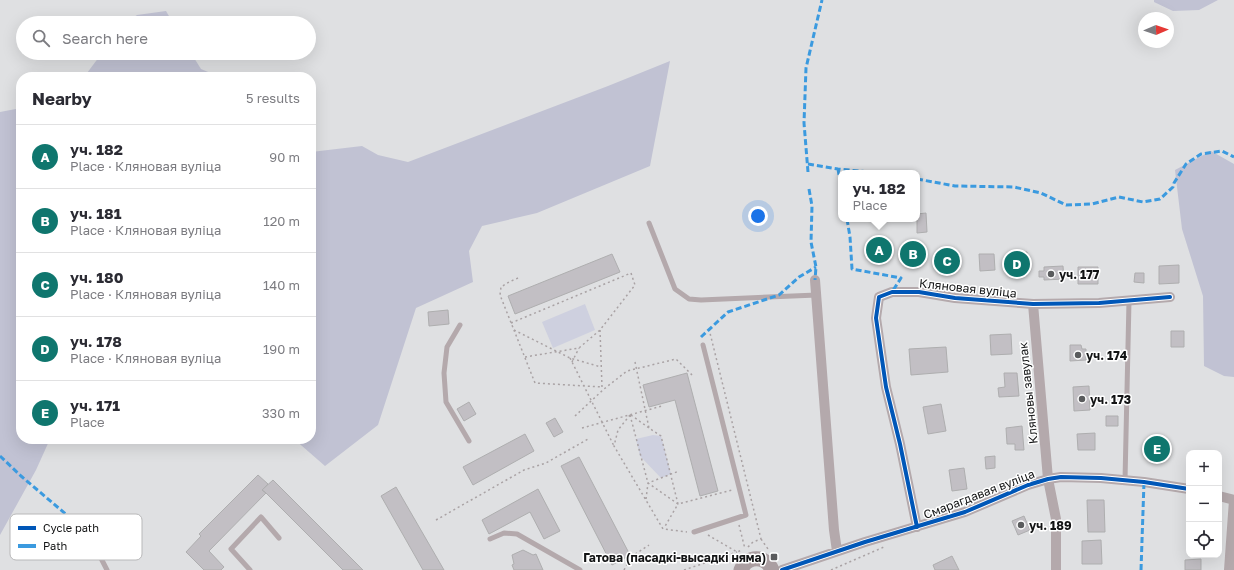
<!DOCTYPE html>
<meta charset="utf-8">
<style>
:root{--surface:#fff;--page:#f2f2f3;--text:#2b2b33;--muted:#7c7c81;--line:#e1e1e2;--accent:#0f766e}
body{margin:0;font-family:"Golos Text",sans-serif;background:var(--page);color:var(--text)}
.controls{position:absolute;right:12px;bottom:12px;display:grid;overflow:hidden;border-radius:8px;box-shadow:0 4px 16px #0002}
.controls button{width:36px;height:36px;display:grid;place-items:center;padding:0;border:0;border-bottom:1px solid var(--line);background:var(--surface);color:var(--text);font:20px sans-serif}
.compass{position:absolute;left:1138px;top:12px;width:36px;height:36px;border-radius:50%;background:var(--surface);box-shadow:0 4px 16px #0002;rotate:88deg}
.you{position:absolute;left:758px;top:216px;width:14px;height:14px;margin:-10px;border:3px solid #fff;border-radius:50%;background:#1a73e8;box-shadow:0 0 0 6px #1a73e833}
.badge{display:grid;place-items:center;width:26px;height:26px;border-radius:50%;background:var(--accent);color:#fff;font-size:13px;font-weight:700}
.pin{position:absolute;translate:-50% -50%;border:2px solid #fff;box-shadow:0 1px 4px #0006}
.popup{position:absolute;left:838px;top:170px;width:82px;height:52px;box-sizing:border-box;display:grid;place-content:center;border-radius:8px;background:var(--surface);filter:drop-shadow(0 1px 3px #0005);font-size:13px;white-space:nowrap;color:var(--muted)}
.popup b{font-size:15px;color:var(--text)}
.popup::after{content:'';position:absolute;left:50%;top:100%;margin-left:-8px;border:8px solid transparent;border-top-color:var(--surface)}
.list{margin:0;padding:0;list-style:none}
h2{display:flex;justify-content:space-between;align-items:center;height:52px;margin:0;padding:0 16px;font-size:17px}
h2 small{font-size:13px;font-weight:400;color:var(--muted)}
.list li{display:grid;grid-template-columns:26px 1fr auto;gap:12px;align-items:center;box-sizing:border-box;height:64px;padding:0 16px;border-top:1px solid var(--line)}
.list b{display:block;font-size:15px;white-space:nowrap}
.list p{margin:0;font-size:13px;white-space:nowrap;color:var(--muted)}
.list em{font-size:13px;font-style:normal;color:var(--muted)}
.icon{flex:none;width:22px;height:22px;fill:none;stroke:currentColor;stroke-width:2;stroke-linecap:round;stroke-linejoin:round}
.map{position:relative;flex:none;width:1234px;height:570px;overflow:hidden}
.search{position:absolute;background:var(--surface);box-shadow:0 4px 16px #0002;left:16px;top:16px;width:300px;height:44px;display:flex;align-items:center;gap:10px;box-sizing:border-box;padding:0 14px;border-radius:22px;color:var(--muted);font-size:15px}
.panel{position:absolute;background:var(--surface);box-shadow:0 4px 16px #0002;left:16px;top:72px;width:300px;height:372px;border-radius:16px}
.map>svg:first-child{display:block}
</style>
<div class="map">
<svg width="1234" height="570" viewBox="0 0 1234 570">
<rect width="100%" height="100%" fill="#dfe0e2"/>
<path fill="#ced0df" d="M585,304l10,26 -42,18 -11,-26z
M653,435l8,1 10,38 -10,4 -21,-22 -4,-17z"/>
<path fill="#c1c2d3" d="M1154,0h64l-19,10 -26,1 -19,-9z
M166,11l7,12h-47l11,-8z
M102,53h89l10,16 19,8h-136z
M670,61l-20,105 -113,47 -55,13 -13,25 4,31 -57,26 -38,117 -53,41 -31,-27h17v-287l51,-6 16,9 30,7 200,-76z
M21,108v331h29l-14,31 -36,65v-423z
M1211,151l23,13v213l-10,-1 -20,-10 -1,-70 -21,-67 -7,-59z"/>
<path fill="#c2bfc4" stroke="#aeaeaf" d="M926,213l1,19 -10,1v-19z
M876,240h8l2,16h-13l-1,-12h4z
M923,245v17l-21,1v-17z
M1027,252v23h-19v-22z
M941,253l15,2 -2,15 -15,-2z
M612,254l8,18 -105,42 -7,-18z
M979,254h15l1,16 -15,1z
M1179,265v18l-20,1v-18z
M1063,266l1,13 -20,1v-3h-5v-6h5v-4z
M1078,267h20v17h-20z
M1135,273h9v10l-10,-1z
M448,310l1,14 -20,2 -1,-14z
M1171,331h13v16h-13z
M1011,334l1,20 -21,1 -1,-20z
M1070,345h11l1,4h4v11l-16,1z
M946,347l2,25 -37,3 -2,-26z
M687,373l31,118 -18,5 -25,-96 -26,7 -6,-22z
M1004,373h13l2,23 -20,1 -1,-9 7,-1z
M1089,386l1,24 -16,1 -1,-24z
M469,402l7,12 -12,7 -7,-12z
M941,404l5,27 -18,3 -5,-27z
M1106,416h12v10h-12z
M555,418l8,14 -9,5 -8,-14z
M1022,426l2,24h-9v-6h-8l-1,-16z
M1095,433v17h-17l-1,-16z
M525,434l9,17 -61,34 -10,-18z
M1150,440l16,3 -1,14 -17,-2z
M995,456v12l-9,1 -1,-12z
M579,457l51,98 -18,10 -51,-99z
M964,468l3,21 -15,2 -3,-21z
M258,475l10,9 -6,6 4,3 -57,58 15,16 -3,3h-17l-18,-18 15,-16 -2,-2z
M273,480l90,90h-20l-77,-77 -4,-3z
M396,487l48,83h-21l-42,-74z
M538,489l22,42 -16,8 -14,-27 -41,22 -7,-14z
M1087,500h17l1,32h-17z
M1024,516l6,14 -12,5 -6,-14z
M1101,540l1,24h-20v-23z
M523,550l10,5 3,-1 7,16h-29l-2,-5 2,-1 -2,-9z
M952,556l7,14h-24l-2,-5z
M1201,559v11h-16v-10z"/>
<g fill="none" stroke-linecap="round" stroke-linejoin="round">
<path stroke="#a9a2a4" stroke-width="1.5" stroke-dasharray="2 3" stroke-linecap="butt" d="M518,278l-9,4 -8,5 -1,8 35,88 67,4
M511,323l120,-50 4,12 -35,45 -21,18 -54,9
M709,329l52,210 -8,3 -6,6
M514,330l56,28 31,9
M600,330l2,57 2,2
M570,358l44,88
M572,362l7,-14
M635,362l14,66 12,8 17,68 54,-14
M630,415l-12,15 -4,16 49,83 24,3
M630,415l18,68 30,21 -14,24
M631,415l18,13
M575,416l29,-27 23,-18 49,-12 16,16
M582,428l80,-22
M646,499l2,-16 31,-12
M436,520l88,-50 22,-7 42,-24
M739,525l6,24
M708,535l29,17 5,-2
M761,539l7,10
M624,570l7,-13 18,-12
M684,570l53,-18
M831,570l53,-23"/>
<path stroke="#b4a9ac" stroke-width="5" d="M649,223l26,66 14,10 12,1 116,-5
M460,325l-13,22 -3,26 2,29 23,39
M1125,480l4,-179
M694,532l52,-17 -43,-170
M88,533l19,37
M490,539l14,-6 13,1 63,36
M250,570l-19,-21 30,-32 18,21"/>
<path stroke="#b4a9ac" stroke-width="10" d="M815,280l19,250 3,21
M1033,304l15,175 8,40v51
M1219,496l15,4
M917,527l-17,-83 -14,-57 -10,-69 3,-21 13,-5h27l36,6 78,6 66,-1 71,-6
M782,570l83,-28 100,-30 63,-27 20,-6 13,-2 40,1 43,4 45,7
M1229,570l5,-70"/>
<path stroke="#aa9ea1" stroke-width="15" d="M741,570c6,-15 25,-15 31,0"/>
<path stroke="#3b9adf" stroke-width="3" stroke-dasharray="6 3" stroke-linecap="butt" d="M808,164l30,5 42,4
M838,169l3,18
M808,172l-4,-49 2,-55 16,-68
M917,179l38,7 59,1 27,6 25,12 26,-1 27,-7 24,5 17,-3 13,-12 1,-4 12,-19 15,-10 21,-3 12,6
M809,189l3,17 -1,36 5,25 -1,13
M847,219l3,18 2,32 49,9 -9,14
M701,337l27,-25 51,-17 20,-18 17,-10
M0,456l21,20 67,57
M1141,570l3,-88"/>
<g stroke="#fff" stroke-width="6">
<path id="cycleway" d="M917,527l-17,-83 -14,-57 -10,-69 3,-21 13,-5h27l36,6 78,6 66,-1 71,-6
M782,570l83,-28 100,-30 63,-27 20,-6 13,-2 40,1 43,4 45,7"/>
</g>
<use href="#cycleway" stroke="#0057b8" stroke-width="4"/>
</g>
<g fill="#5a5b5d" stroke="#fff" stroke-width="1.5">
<circle cx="1051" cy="274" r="4"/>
<circle cx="1078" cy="355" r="4"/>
<circle cx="1082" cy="399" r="4"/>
<circle cx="1021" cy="525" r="4"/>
<rect x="770" y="553" width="8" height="8" rx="2"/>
</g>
<g text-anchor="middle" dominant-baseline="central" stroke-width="3" stroke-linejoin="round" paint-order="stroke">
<g font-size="12" font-weight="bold" fill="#131415" stroke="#fff" text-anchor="start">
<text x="1059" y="274">уч. 177</text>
<text x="1086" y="355">уч. 174</text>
<text x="1090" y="399">уч. 173</text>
<text x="1029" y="525">уч. 189</text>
<text x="766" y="557" text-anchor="end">Гатова (пасадкі-высадкі няма)</text>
</g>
<g font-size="12" fill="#131415" stroke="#fff">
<text transform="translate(968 288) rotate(6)">Кляновая вуліца</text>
<text transform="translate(1028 393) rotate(-96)">Кляновы завулак</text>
<text transform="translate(979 494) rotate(-21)">Смарагдавая вуліца</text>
</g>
</g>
<rect x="10" y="514" width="132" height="46" rx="6" fill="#fff" stroke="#b8b8b9" stroke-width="1"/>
<rect x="18" y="526" width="18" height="4" fill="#0057b8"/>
<rect x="18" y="544" width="18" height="4" fill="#3b9adf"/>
<g font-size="11" fill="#131415">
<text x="43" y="532">Cycle path</text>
<text x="43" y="550">Path</text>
</g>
</svg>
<div class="controls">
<button>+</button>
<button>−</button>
<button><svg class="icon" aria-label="locate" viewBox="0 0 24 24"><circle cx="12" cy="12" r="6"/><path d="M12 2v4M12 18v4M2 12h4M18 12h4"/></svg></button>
</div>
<svg class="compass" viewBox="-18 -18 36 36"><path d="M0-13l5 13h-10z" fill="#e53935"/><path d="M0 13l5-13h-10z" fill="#7c7c81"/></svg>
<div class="you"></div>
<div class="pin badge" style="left:879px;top:250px">A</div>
<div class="popup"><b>уч. 182</b>Place</div>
<div class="pin badge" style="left:913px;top:254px">B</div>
<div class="pin badge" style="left:947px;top:261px">C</div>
<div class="pin badge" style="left:1017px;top:264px">D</div>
<div class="pin badge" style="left:1157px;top:449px">E</div>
<div class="search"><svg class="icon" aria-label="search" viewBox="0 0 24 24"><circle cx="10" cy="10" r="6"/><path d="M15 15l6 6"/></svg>Search here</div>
<section class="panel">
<h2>Nearby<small>5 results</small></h2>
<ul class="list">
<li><span class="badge">A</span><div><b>уч. 182</b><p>Place · Кляновая вуліца</p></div><em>90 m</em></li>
<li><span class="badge">B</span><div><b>уч. 181</b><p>Place · Кляновая вуліца</p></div><em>120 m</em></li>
<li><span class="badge">C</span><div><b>уч. 180</b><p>Place · Кляновая вуліца</p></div><em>140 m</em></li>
<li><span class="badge">D</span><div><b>уч. 178</b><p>Place · Кляновая вуліца</p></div><em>190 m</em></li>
<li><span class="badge">E</span><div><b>уч. 171</b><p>Place</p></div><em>330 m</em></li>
</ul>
</section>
</div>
